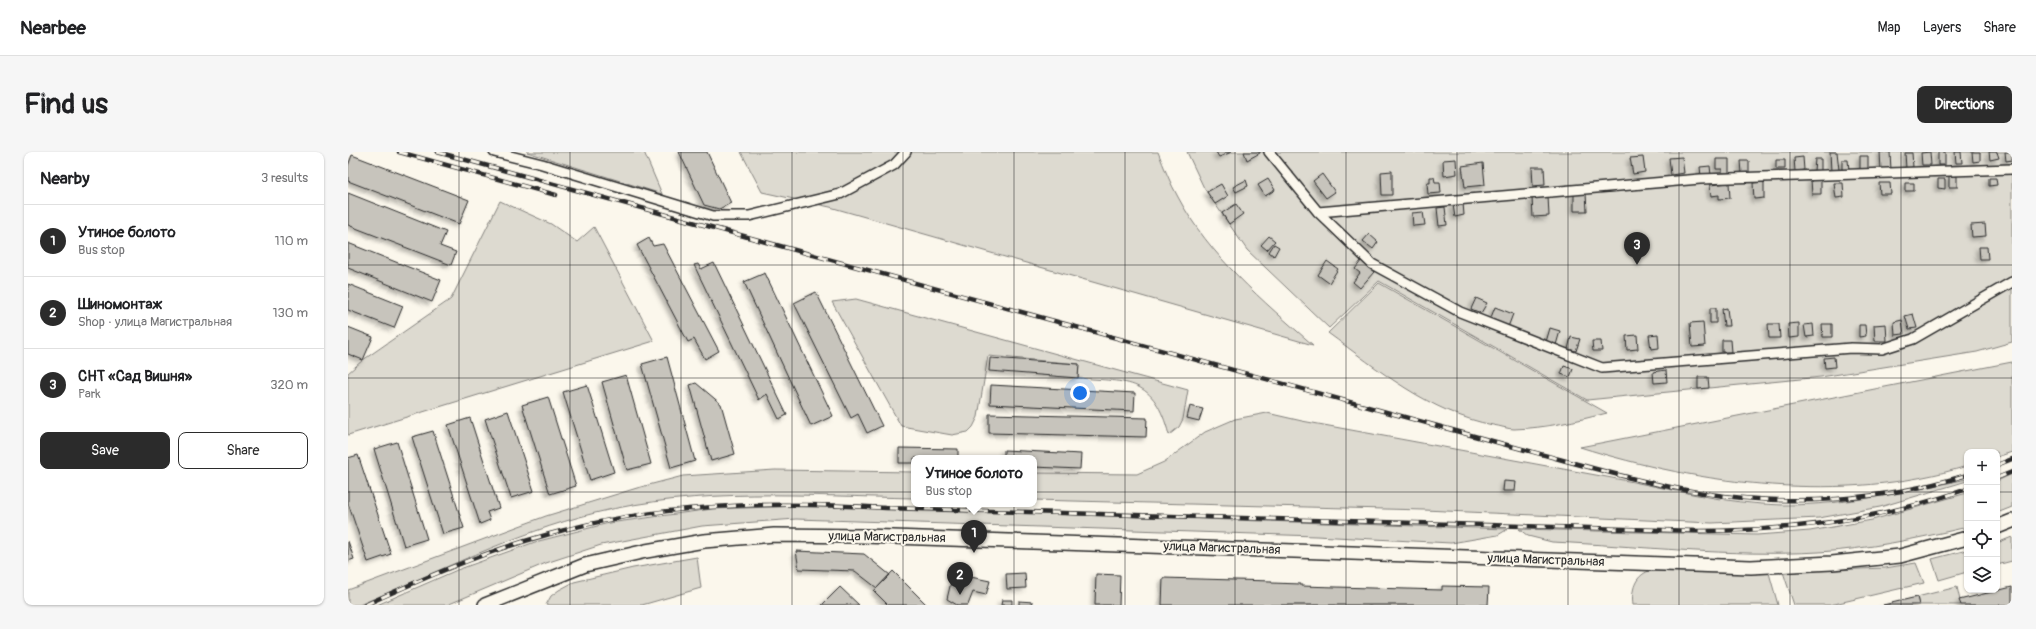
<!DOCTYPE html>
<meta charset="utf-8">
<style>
:root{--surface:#fff;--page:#f6f6f6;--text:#202124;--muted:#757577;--line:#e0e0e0;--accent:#2b2b2b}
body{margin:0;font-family:Pangolin,sans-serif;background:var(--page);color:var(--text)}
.controls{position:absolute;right:12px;bottom:12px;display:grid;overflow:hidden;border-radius:8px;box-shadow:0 1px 3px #0004}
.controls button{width:36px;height:36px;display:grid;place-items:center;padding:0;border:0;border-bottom:1px solid var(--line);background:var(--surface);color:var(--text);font:20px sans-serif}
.you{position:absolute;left:732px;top:241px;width:14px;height:14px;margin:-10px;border:3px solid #fff;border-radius:50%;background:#1a73e8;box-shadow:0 0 0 6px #1a73e833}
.badge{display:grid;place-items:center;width:26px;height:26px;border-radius:50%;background:var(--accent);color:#fff;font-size:13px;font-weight:700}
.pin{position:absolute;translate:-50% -33px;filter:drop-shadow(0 1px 2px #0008)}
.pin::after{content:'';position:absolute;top:21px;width:14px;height:12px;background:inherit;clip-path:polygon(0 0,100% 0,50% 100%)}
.popup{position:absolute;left:563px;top:303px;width:126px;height:52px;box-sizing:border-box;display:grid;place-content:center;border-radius:8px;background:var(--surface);filter:drop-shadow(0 1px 3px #0005);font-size:13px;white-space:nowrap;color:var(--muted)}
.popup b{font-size:15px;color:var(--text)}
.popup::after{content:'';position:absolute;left:50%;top:100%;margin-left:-8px;border:8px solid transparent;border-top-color:var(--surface)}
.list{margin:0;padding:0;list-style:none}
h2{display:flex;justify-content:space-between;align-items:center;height:52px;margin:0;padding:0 16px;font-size:17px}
h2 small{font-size:13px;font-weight:400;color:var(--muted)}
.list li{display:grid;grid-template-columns:26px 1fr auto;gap:12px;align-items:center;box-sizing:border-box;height:72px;padding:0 16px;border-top:1px solid var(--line)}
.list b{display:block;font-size:15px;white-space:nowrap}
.list p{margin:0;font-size:13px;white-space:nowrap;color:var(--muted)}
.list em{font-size:13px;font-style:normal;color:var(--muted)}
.actions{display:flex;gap:8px;padding:12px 16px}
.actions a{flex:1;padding:9px 0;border:1px solid var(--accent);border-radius:8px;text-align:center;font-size:14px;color:var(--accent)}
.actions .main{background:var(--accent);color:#fff}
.icon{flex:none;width:22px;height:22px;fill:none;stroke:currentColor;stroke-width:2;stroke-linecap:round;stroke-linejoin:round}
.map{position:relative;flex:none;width:1664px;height:453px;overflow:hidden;border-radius:8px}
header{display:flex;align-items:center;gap:24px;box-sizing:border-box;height:56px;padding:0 20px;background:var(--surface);border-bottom:1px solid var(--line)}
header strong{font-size:19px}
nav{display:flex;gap:22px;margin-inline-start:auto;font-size:14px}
.intro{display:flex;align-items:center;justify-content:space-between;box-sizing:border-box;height:96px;padding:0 24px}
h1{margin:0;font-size:28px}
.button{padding:10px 18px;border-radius:8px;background:var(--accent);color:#fff;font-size:14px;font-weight:700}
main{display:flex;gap:24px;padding:0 24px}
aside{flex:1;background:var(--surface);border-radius:8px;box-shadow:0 1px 3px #0004}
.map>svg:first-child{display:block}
</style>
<header>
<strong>Nearbee</strong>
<nav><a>Map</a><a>Layers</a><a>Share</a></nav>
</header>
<div class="intro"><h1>Find us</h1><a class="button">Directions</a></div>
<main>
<aside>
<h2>Nearby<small>3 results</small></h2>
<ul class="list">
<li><span class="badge">1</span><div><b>Утиное болото</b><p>Bus stop</p></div><em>110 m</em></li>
<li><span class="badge">2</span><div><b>Шиномонтаж</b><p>Shop · улица Магистральная</p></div><em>130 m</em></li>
<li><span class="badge">3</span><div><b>СНТ «Сад Вишня»</b><p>Park</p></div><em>320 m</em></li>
</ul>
<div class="actions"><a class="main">Save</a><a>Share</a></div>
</aside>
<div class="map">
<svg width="1664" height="453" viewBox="0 0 1664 453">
<defs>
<filter id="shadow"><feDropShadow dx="-3" dy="3" stdDeviation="2" flood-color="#0004"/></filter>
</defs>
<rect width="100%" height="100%" fill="#fbf7ec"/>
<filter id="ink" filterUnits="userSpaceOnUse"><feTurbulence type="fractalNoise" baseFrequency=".025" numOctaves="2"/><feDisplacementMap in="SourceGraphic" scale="8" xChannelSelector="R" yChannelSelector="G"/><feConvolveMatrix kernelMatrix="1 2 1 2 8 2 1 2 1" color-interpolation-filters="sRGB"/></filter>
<g filter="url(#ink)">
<path fill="#dddad0" stroke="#84827e" d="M179,0h117l18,42z
M393,0h417c6,15 12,31 20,45 31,59 85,104 135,148l-483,-138 -68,-15z
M839,0h825v190l-35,10 -156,25 -234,23 -208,-119 -50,47 -82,-78 -43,-62z
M152,49l51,23 26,18 17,-15 60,114 -306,94v-62l15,-13 88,-61z
M1031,131l228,130c-31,8 -61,15 -93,16 -6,0 -14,-3 -21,-4 -63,-12 -114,-55 -165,-92z
M508,147l332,91 -5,29 -4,8 -10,8c-15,-58 -40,-53 -91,-57l1,-14 -91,-8 -10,61 -5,10 -5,5 -16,3 -51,-9 -69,-124z
M1664,210v90l-15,5v-5h-30v14c-123,38 -266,19 -387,-19z
M919,261l35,8c103,19 207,38 310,57 57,10 112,26 171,27 63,0 123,-13 184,-26v2l-87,26 -61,11 -107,5 -288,-13 -390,-10v-27l103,1 27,-12 41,-30 30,-13z
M427,318l139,2v26c-106,-2 -215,-11 -319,15 -81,20 -159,60 -236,92h-11v-15l198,-74 91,-28 46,-12z
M1664,322v33l-15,6v-32z
M1619,341v33l-4,2c-48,11 -95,21 -144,24 -89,5 -179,-6 -267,-10l-24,-6 -9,-7 238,6 53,-4 62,-11z
M456,354l704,23 -10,6 -47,8 -135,-7 -520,-17 -94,7 -101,19 -55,18 -99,42h-70l80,-35 78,-28 74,-19 103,-14z
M1664,385v24l-15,4v-22z
M1619,398v22l-28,8 -7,-21z
M349,405l4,31 -59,17h-96l5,-9 8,-6 15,-8 59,-14z
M1568,411l8,20 -94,22h-36l-11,-33 102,-4z
M1301,419l120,2 9,32h-145c-2,-15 2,-29 16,-34z
M1609,435l4,18h-42l-2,-8z"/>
<path fill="#c7c4bc" stroke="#2b2b2b" filter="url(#shadow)" d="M331,0h28l24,51 -12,6 -15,-4z
M868,0h16l-13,5z
M896,0h16v1l-13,7z
M1482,0h7l2,18 -8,1z
M1532,0h10l1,18h-10z
M1582,0l1,13h-9l-1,-12z
M1590,0h7v13h-7z
M1607,0h6l1,11h-6z
M1624,0h8v9l-7,1z
M1641,0h8l2,6 -9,2z
M1657,0h7v8l-6,1z
M1557,1h7l1,14 -7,1z
M4,3l117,45 -10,24 -111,-43v-15z
M1512,4h8v13h-8z
M1295,5l2,15 -12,2 -3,-16z
M1334,5l2,16 -13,2 -2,-17z
M1455,5l1,13 -9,1 -1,-13z
M1108,7l1,15 -13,2 -1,-16z
M1368,7h13v14h-7v-4h-6z
M1467,7h6v12h-7z
M1428,8h9v9h-9z
M1494,8h6l1,10h-7z
M1393,9h8v12h-7z
M1135,11l2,22 -20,2 -3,-21z
M1362,14l1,9 -10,1 -1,-9z
M1184,15h12l1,18 -12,1z
M1044,19v24h-10l-1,-23z
M974,22l13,18 -9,6 -13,-17z
M1601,24h8v11h-8z
M1082,25h4l1,5h5l1,11 -13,1 -1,-11h3z
M1641,26h7l1,7 -8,1z
M920,27l7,11 -10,6 -7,-11z
M1473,27v15h-9l-1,-14z
M1590,27h7v10l-7,-1z
M898,28l2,6 -12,6 -3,-5z
M1416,30v16l-10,1 -1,-16z
M1381,31l1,15 -11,1v-4l-8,1 -1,-11z
M1486,31h9l1,14 -8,1z
M1531,31h11l1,11h-11z
M1557,31h9v8h-9z
M873,32l7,12 -13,8 -8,-12z
M0,41l98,39 -6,14 16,6 -5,13 -103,-40z
M1226,41h12l1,18h-13z
M1200,44l1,20 -16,1 -1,-20z
M1115,51l1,12 -9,2 -2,-12z
M888,52l7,10 -14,10 -7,-11z
M1097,55l2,18 -8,1 -2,-18z
M1075,60l2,13 -12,1 -1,-13z
M1637,72l1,12 -14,1 -1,-12z
M1021,82l9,8 -5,7 -10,-8z
M921,84l6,5 -8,9 -6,-5z
M301,86l4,8 10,-2 56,107 -14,8 -11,-20 -6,3 -51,-97z
M0,91l93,37 -9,22 -84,-34z
M926,92l5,3 -5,9 -5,-4z
M1631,95h8l1,12h-8z
M979,109l11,8 -9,14 -11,-8z
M1013,109l13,11 -14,16 -7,-6 7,-9 -5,-4z
M366,111l73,152 -8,4 -12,-25 -8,6 -65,-135 4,-1 3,5z
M417,121l68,143 -22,10 -67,-144z
M0,132l55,22 -9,22 -46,-18z
M468,140l66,134 -15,7 -9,-19 -7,4 -57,-115z
M1128,146l11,5 -6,10 -10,-4z
M1147,155l18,7 -5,13 -18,-7z
M1362,156h6v15h-6z
M1379,156l2,18h-5l-2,-17z
M1565,162l4,14 -8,1 -4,-13z
M1554,168l2,14 -9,1 -1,-13z
M1355,170l2,24 -13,1 -2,-24z
M1451,171v14l-10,1 -1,-14z
M1420,172h11l1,14h-11z
M1465,172l1,12 -8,1 -2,-12z
M1474,172h10v13h-9z
M1538,172l1,17h-12l-1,-16z
M1511,173h6l1,11 -7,1z
M0,175l25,10 -10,23 -15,-6z
M1202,176l10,3 -4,14 -10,-3z
M1310,182l1,14 -8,1 -2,-14z
M1289,183l1,14 -11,1 -1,-14z
M1223,185l9,2 -4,12 -8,-2z
M1374,188h8l1,12h-9z
M1244,189h9l1,10h-9z
M319,205l28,104 -24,7 -29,-104z
M1486,205l1,10 -10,1 -1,-10z
M642,206l89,6 -1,14 -89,-7z
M1216,214l9,3 -3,8 -9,-3z
M1318,218l1,12 -13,1 -1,-11z
M278,223l25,89 -24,6 -25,-88z
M1350,225h10l1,11 -11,1z
M348,231l25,21 14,50 -24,7 -21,-76z
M239,233l27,87 -24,8 -27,-88z
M643,233l144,8 -1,18 -144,-7z
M200,245l28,89 -26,8 -28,-89z
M842,254l13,3 -4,12 -12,-3z
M160,259l26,80 -23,7 -26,-79z
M641,262l158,4 -1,19 -157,-4z
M122,266l29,90 -12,4 3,8 -10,4 -32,-99z
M85,279l31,97 -21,6 -31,-97z
M49,290l30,97 -23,7 -30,-97z
M551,296l59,1v9h-44v5h-15z
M656,298l77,4 -1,15 -46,-2v-9h-30z
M10,303l33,99 -23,8 -20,-59v-45z
M1156,329l12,1 -1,9h-12z
M0,389l6,18 -6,2z
M448,399l68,3 26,21 -13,13 -22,-17 -56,-2z
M545,419l34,34h-39l-14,-14z
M677,421l1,15 -19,1 -1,-15z
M748,422l24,1 -1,30h-24z
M613,423l29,6 -4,14 -13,-3 -5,13h-11l-10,-6 4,-17 7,2z
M815,426l109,3v2l29,1v2l141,4v-4l47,1 -1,18h-326z
M492,435l19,18h-37z
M1664,435v18h-51l-2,-5z
M1569,445l2,8h-36z
M654,448h10v5h-11z
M671,449l14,1 -1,3h-13z"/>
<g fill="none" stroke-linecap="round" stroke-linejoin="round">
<g stroke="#2b2b2b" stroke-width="12">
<path id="minor" d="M146,0l48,12 171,52h36l91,-22 54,-29 12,-13
M921,0l49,60 54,52 88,48 142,56 249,-20 31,1 31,-10 99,-57
M970,60l382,-33 312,-10"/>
</g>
<g stroke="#2b2b2b" stroke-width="16">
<path id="secondary" d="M1649,375l15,-6
M137,453l100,-40 61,-14 58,-10 70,-6 90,1 887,31 81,-4 68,-7 67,-18"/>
</g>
<use href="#minor" stroke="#fbf7ec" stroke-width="9"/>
<use href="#secondary" stroke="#fbf7ec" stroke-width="13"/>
<g stroke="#2b2b2b" stroke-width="4.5">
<path id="rail" d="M51,0l157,43
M89,0l1081,296c61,16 123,35 185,45 88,14 179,8 264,-18
M1649,313l15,-6
M1649,326l15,-6
M17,453c59,-27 118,-53 181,-70 111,-32 225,-34 340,-27l812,23c91,0 182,-11 269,-42"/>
</g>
<use href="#rail" stroke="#fbf7ec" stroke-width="3" stroke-dasharray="9" stroke-linecap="butt"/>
</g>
</g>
<path fill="none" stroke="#2b2b2b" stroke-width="1" stroke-opacity="0.55" d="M111,0v453M222,0v453M333,0v453M444,0v453M555,0v453M666,0v453M777,0v453M887,0v453M998,0v453M1109,0v453M1220,0v453M1331,0v453M1442,0v453M1553,0v453M0,113h1664M0,226h1664M0,340h1619M1649,340h15"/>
<g text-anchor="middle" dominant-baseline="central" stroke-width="4" stroke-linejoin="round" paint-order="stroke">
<g font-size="13" fill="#2b2b2b" stroke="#fbf7ec">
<text transform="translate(539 385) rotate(1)">улица Магистральная</text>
<text transform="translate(874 396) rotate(2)">улица Магистральная</text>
<text transform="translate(1198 408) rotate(2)">улица Магистральная</text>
</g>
</g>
</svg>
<div class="controls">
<button>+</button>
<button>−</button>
<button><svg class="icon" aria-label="locate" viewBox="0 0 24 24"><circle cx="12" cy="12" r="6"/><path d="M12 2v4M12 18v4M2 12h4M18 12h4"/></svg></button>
<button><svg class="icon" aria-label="layers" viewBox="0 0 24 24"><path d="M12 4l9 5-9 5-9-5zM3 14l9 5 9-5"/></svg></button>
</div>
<div class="you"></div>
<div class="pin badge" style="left:626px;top:401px">1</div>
<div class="popup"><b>Утиное болото</b>Bus stop</div>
<div class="pin badge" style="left:612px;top:443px">2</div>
<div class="pin badge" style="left:1289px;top:113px">3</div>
</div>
</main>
